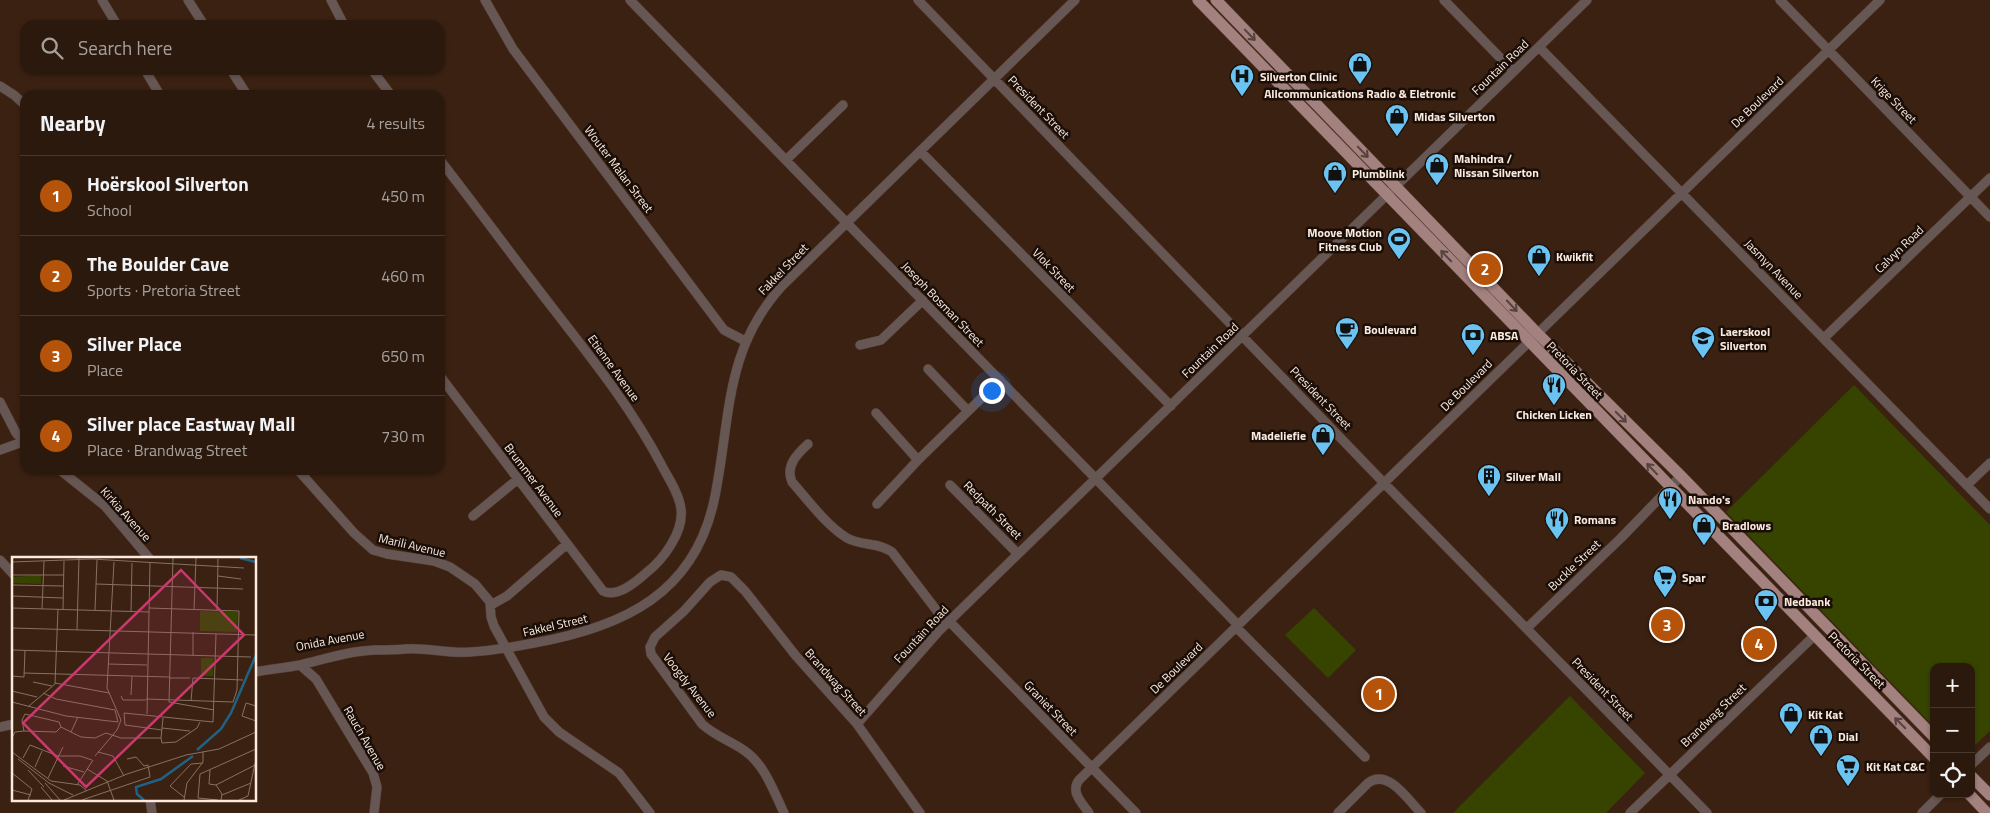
<!DOCTYPE html>
<meta charset="utf-8">
<style>
:root{--surface:#2c190d;--page:#342216;--text:#f1f3f6;--muted:#a6a09d;--line:#48382e;--accent:#b45309}
body{margin:0;font-family:"Titillium Web",sans-serif;background:var(--page);color:var(--text)}
.controls{position:absolute;right:15px;bottom:15px;display:grid;overflow:hidden;border-radius:10px;box-shadow:0 1px 4px #0004}
.controls button{width:45px;height:45px;display:grid;place-items:center;padding:0;border:0;border-bottom:1px solid var(--line);background:var(--surface);color:var(--text);font:25px sans-serif}
.you{position:absolute;left:991px;top:390px;width:18px;height:18px;margin:-12px;border:4px solid #fff;border-radius:50%;background:#1a73e8;box-shadow:0 0 0 8px #1a73e833}
.badge{display:grid;place-items:center;width:32px;height:32px;border-radius:50%;background:var(--accent);color:#fff;font-size:16px;font-weight:700}
.pin{position:absolute;translate:-50% -50%;border:2px solid #fff;box-shadow:0 1px 5px #0006}
.list{margin:0;padding:0;list-style:none}
h2{display:flex;justify-content:space-between;align-items:center;height:65px;margin:0;padding:0 20px;font-size:21px}
h2 small{font-size:16px;font-weight:400;color:var(--muted)}
.list li{display:grid;grid-template-columns:32px 1fr auto;gap:15px;align-items:center;box-sizing:border-box;height:80px;padding:0 20px;border-top:1px solid var(--line)}
.list b{display:block;font-size:19px;white-space:nowrap}
.list p{margin:0;font-size:16px;white-space:nowrap;color:var(--muted)}
.list em{font-size:16px;font-style:normal;color:var(--muted)}
.icon{flex:none;width:28px;height:28px;fill:none;stroke:currentColor;stroke-width:2;stroke-linecap:round;stroke-linejoin:round}
.map{position:relative;flex:none;width:1990px;height:813px;overflow:hidden}
.search{position:absolute;background:var(--surface);box-shadow:0 1px 4px #0004;left:20px;top:20px;width:425px;height:55px;display:flex;align-items:center;gap:12px;box-sizing:border-box;padding:0 18px;border-radius:15px;color:var(--muted);font-size:19px}
.panel{position:absolute;background:var(--surface);box-shadow:0 1px 4px #0004;left:20px;top:90px;width:425px;height:385px;border-radius:15px}
.map>svg:first-child{display:block}
</style>
<div class="map">
<svg width="1990" height="813" viewBox="0 0 1990 813">
<rect width="100%" height="100%" fill="#3b2111"/>
<path fill="#364400" d="M1854,385l136,140v206l-19,18v-82h-37v60l-208,-215z
M1314,608l42,42 -28,28 -43,-43z
M1570,696l75,77 -39,40h-153z"/>
<g fill="none" stroke-linecap="round" stroke-linejoin="round">
<g stroke="#563d2e" stroke-width="10">
<path id="minor" d="M102,0l15,25
M188,0l16,25
M331,0l13,25
M485,0l28,49 211,281 21,11
M630,0l608,625
M918,0l466,483 323,330
M1444,0l69,71
M1780,0l210,217
M1539,47l451,462
M145,70l15,25
M231,70l16,25
M372,70l19,25
M0,86l14,9 11,10
M920,151l251,255
M440,160c39,50 76,101 115,151 38,49 77,98 106,153 7,14 18,29 20,45 3,23 -18,51 -35,64 -10,9 -29,25 -43,18l-163,-215
M786,160l57,-55
M1824,338l166,-160
M860,345l21,-5 42,-40
M928,369l40,42
M0,402l16,31 9,10
M876,413l42,47
M808,444c-11,10 -23,22 -16,38 15,17 35,44 55,56 14,8 32,4 45,14l55,72
M0,450l25,-9
M60,470l45,36 44,52
M298,470l56,63 19,17 14,4 47,7 16,6 25,17 15,18 1,15 3,9 50,91 15,15 60,41 31,40
M950,485l68,69
M1967,485l23,-22
M877,504l41,-44 82,-80
M473,516l45,-37
M0,560l14,15
M491,605l16,-9 60,-52
M949,621l187,192
M1236,627l129,130
M1527,628l94,-90 60,-62
M300,665l16,14 57,94 4,14 -3,26
M255,672c15,-3 30,-4 45,-7 25,-6 49,-14 75,-15 10,0 20,0 30,-1 21,-2 43,5 65,3 21,-1 43,-5 64,-9 89,-16 162,-49 181,-147 16,-79 9,-146 67,-210l293,-286
M857,724l82,-93 648,-631
M0,727l14,-3
M1971,765l19,-18
M150,799l2,14
M784,813c-10,-21 -19,-48 -39,-62 -14,-10 -30,-15 -43,-27l-51,-70 -1,-7 5,-10 29,-26 26,-29 11,-7 10,2 14,14 51,65 61,68 63,89
M1089,813c-7,-10 -19,-21 -10,-33l801,-780
M1338,813l30,-30c20,-15 40,17 53,30
M1630,813l184,-177
M1922,813l19,-19"/>
</g>
<g stroke="#563d2e" stroke-width="12">
<path id="major" d="M1198,0l736,758
M1216,0l321,333 144,143 253,261
M1971,776l19,19
M1969,794l18,19"/>
</g>
<use href="#minor" stroke="#665654" stroke-width="9"/>
<use href="#major" stroke="#a2817f" stroke-width="11"/>
</g>
<defs><path id="oneway-shaft" d="M-6 0H5M1.5-3L5.5 0L1.5 3" fill="none" stroke-width="1.6" stroke-linecap="round" stroke-linejoin="round" transform="scale(1.25)"/></defs>
<g stroke="#57423e">
<use href="#oneway-shaft" transform="translate(1250 35) rotate(46)"/>
<use href="#oneway-shaft" transform="translate(1363 152) rotate(46)"/>
<use href="#oneway-shaft" transform="translate(1446 256) rotate(-134)"/>
<use href="#oneway-shaft" transform="translate(1512 306) rotate(47)"/>
<use href="#oneway-shaft" transform="translate(1621 417) rotate(45)"/>
<use href="#oneway-shaft" transform="translate(1652 469) rotate(-134)"/>
<use href="#oneway-shaft" transform="translate(1900 723) rotate(-135)"/>
</g>
<defs>
<g id="shop-pin" transform="scale(1.25)"><path d="M0 17L-7.5 6A9.5 9.5 0 1 1 7.5 6Z" fill="#6bc3f2" stroke="#1a0e08"/><path d="M-5-2.5h2.3a2.7 3.5 0 0 1 5.4 0H5L5.5 6h-11ZM-1.5-2.5h3a1.5 2.3 0 0 0-3 0Z" fill="#111"/></g>
<g id="hospital-pin" transform="scale(1.25)"><path d="M0 17L-7.5 6A9.5 9.5 0 1 1 7.5 6Z" fill="#6bc3f2" stroke="#1a0e08"/><path d="M-5-5h3v3.5h4V-5h3V5h-3V1.5h-4V5h-3Z" fill="#111"/></g>
<g id="stadium-pin" transform="scale(1.25)"><path d="M0 17L-7.5 6A9.5 9.5 0 1 1 7.5 6Z" fill="#6bc3f2" stroke="#1a0e08"/><path d="M0-5a6.5 5 0 1 0 0 10a6.5 5 0 1 0 0-10ZM-3.5-1.8h7v3.6h-7Z" fill="#111"/></g>
<g id="cafe-pin" transform="scale(1.25)"><path d="M0 17L-7.5 6A9.5 9.5 0 1 1 7.5 6Z" fill="#6bc3f2" stroke="#1a0e08"/><path d="M-5.5-4.5H6V0H3Q3 3.5 0 3.5H-2.5Q-5.5 3.5-5.5 0ZM3-3.2v2h1.7v-2ZM-6 4.5H4V6H-6Z" fill="#111"/></g>
<g id="bank-pin" transform="scale(1.25)"><path d="M0 17L-7.5 6A9.5 9.5 0 1 1 7.5 6Z" fill="#6bc3f2" stroke="#1a0e08"/><path d="M-6-4H6V4H-6ZM0-2.3a2.3 2.3 0 1 0 0 4.6a2.3 2.3 0 1 0 0-4.6Z" fill="#111"/></g>
<g id="school-pin" transform="scale(1.25)"><path d="M0 17L-7.5 6A9.5 9.5 0 1 1 7.5 6Z" fill="#6bc3f2" stroke="#1a0e08"/><path d="M0-5L7-2L0 1L-7-2ZM-4 1L0 2.5L4 1V4Q0 6-4 4Z" fill="#111"/></g>
<g id="restaurant-pin" transform="scale(1.25)"><path d="M0 17L-7.5 6A9.5 9.5 0 1 1 7.5 6Z" fill="#6bc3f2" stroke="#1a0e08"/><path d="M-5-6h1v4h1v-4h1v4h1v-4h1v5L-1.5 .5V6h-2V.5L-5-1ZM5-6V6H3V1.5H1.5Q1.5-4 5-6Z" fill="#111"/></g>
<g id="building-pin" transform="scale(1.25)"><path d="M0 17L-7.5 6A9.5 9.5 0 1 1 7.5 6Z" fill="#6bc3f2" stroke="#1a0e08"/><path d="M-4-6H4V6H1V3H-1V6H-4ZM-2.5-4.3h1.7v1.8h-1.7ZM.8-4.3h1.7v1.8H.8ZM-2.5-1h1.7V.8h-1.7ZM.8-1h1.7V.8H.8Z" fill="#111"/></g>
<g id="supermarket-pin" transform="scale(1.25)"><path d="M0 17L-7.5 6A9.5 9.5 0 1 1 7.5 6Z" fill="#6bc3f2" stroke="#1a0e08"/><path d="M-6-5.5h2.5l.6 2H6L4.5 2H-2.5L-4.4-4H-6ZM-1.5 3.2a1.3 1.3 0 1 0 .1 0ZM3 3.2a1.3 1.3 0 1 0 .1 0Z" fill="#111"/></g>
</defs>
<g fill-rule="evenodd">
<use href="#shop-pin" x="1360" y="64"/>
<use href="#hospital-pin" x="1242" y="76"/>
<use href="#shop-pin" x="1397" y="116"/>
<use href="#shop-pin" x="1437" y="165"/>
<use href="#shop-pin" x="1335" y="173"/>
<use href="#stadium-pin" x="1399" y="239"/>
<use href="#shop-pin" x="1539" y="256"/>
<use href="#cafe-pin" x="1347" y="329"/>
<use href="#bank-pin" x="1473" y="335"/>
<use href="#school-pin" x="1703" y="338"/>
<use href="#restaurant-pin" x="1554" y="385"/>
<use href="#shop-pin" x="1323" y="435"/>
<use href="#building-pin" x="1489" y="476"/>
<use href="#restaurant-pin" x="1670" y="499"/>
<use href="#restaurant-pin" x="1557" y="519"/>
<use href="#shop-pin" x="1704" y="525"/>
<use href="#supermarket-pin" x="1665" y="577"/>
<use href="#bank-pin" x="1766" y="601"/>
<use href="#shop-pin" x="1791" y="714"/>
<use href="#shop-pin" x="1821" y="736"/>
<use href="#supermarket-pin" x="1848" y="766"/>
</g>
<g text-anchor="middle" dominant-baseline="central" stroke-width="5" stroke-linejoin="round" paint-order="stroke">
<g font-size="12" fill="#fceadf" stroke="#1a0e08">
<text transform="translate(1500 67) rotate(-44)">Fountain Road</text>
<text transform="translate(1894 100) rotate(46)">Krige Street</text>
<text transform="translate(1757 102) rotate(-44)">De Boulevard</text>
<text transform="translate(1039 107) rotate(46)">President Street</text>
<text transform="translate(619 169) rotate(53)">Wouter Malan Street</text>
<text transform="translate(1899 249) rotate(-44)">Calvyn Road</text>
<text transform="translate(783 269) rotate(-46)">Fakkel Street</text>
<text transform="translate(1774 269) rotate(46)">Jasmyn Avenue</text>
<text transform="translate(1054 270) rotate(46)">Vlok Street</text>
<text transform="translate(943 304) rotate(46)">Joseph Bosman Street</text>
<text transform="translate(1210 350) rotate(-44)">Fountain Road</text>
<text transform="translate(614 368) rotate(54)">Etienne Avenue</text>
<text transform="translate(1575 370) rotate(46)">Pretoria Street</text>
<text transform="translate(1466 385) rotate(-45)">De Boulevard</text>
<text transform="translate(1321 398) rotate(46)">President Street</text>
<text transform="translate(534 480) rotate(53)">Brummer Avenue</text>
<text transform="translate(993 510) rotate(45)">Redpath Street</text>
<text transform="translate(126 514) rotate(48)">Kirkia Avenue</text>
<text transform="translate(412 545) rotate(13)">Marili Avenue</text>
<text transform="translate(1574 565) rotate(-44)">Buckle Street</text>
<text transform="translate(555 625) rotate(-13)">Fakkel Street</text>
<text transform="translate(921 634) rotate(-47)">Fountain Road</text>
<text transform="translate(330 640) rotate(-11)">Onida Avenue</text>
<text transform="translate(1857 660) rotate(45)">Pretoria Street</text>
<text transform="translate(1176 668) rotate(-44)">De Boulevard</text>
<text transform="translate(836 682) rotate(48)">Brandwag Street</text>
<text transform="translate(690 685) rotate(52)">Voogdy Avenue</text>
<text transform="translate(1603 689) rotate(46)">President Street</text>
<text transform="translate(1051 708) rotate(46)">Graniet Street</text>
<text transform="translate(1713 715) rotate(-44)">Brandwag Street</text>
<text transform="translate(365 738) rotate(60)">Rauch Avenue</text>
</g>
<g font-size="12" font-weight="bold" fill="#fceadf" stroke="#1a0e08" text-anchor="start">
<text x="1260" y="76">Silverton Clinic</text>
<text x="1360" y="93" text-anchor="middle">Allcommunications Radio &amp; Eletronic</text>
<text x="1414" y="116">Midas Silverton</text>
<text x="1454" y="158">Mahindra /<tspan x="1454" dy="14">Nissan Silverton</tspan></text>
<text x="1352" y="173">Plumblink</text>
<text x="1382" y="232" text-anchor="end">Moove Motion<tspan x="1382" dy="14">Fitness Club</tspan></text>
<text x="1556" y="256">Kwikfit</text>
<text x="1364" y="329">Boulevard</text>
<text x="1720" y="331">Laerskool<tspan x="1720" dy="14">Silverton</tspan></text>
<text x="1490" y="335">ABSA</text>
<text x="1554" y="414" text-anchor="middle">Chicken Licken</text>
<text x="1306" y="435" text-anchor="end">Madeliefie</text>
<text x="1506" y="476">Silver Mall</text>
<text x="1688" y="499">Nando's</text>
<text x="1574" y="519">Romans</text>
<text x="1722" y="525">Bradlows</text>
<text x="1682" y="577">Spar</text>
<text x="1784" y="601">Nedbank</text>
<text x="1808" y="714">Kit Kat</text>
<text x="1838" y="736">Dial</text>
<text x="1866" y="766">Kit Kat C&amp;C</text>
</g>
</g>
<g transform="translate(12 557)">
<rect width="244" height="244" fill="#3b2111"/>
<path d="M29,18v9l-29,-1v-6zM188,54l38,1 -1,20 -37,-1zM189,101h12v18h-12z" fill="#364400"/>
<path fill="none" stroke="#206285" stroke-width="2.5" d="M228,1l16,4M185,193l24,-21 10,-16 25,-58M132,243l-7,-6 -1,-7 25,-8 32,-23"/>
<path fill="none" stroke="#887163" stroke-width="1" d="M161,1l-4,144 45,8M0,5l80,-3 152,9M0,18h52M206,19l23,3M84,27l147,5M0,28l51,1M0,39l51,2M0,51l137,4M30,52l2,-48M51,52l1,-48M83,53l2,-50M182,53l2,-52M205,53l1,-51M119,55l1,-49M0,71l244,7M65,73l2,-72M0,93l239,7M181,98v-23M96,107l39,1M12,116l145,4M0,119l12,1 1,-27M157,121h21M21,125l19,4M43,126l54,10M0,134l25,6M119,138l1,-19M109,139l2,4h23M134,142l87,3 4,-12 2,-79 -90,-3M179,144l2,-23 50,2M0,145l54,14 52,6 -3,-12 -59,-11 -13,-6M17,149l26,-22 3,-75M244,149l-10,-3 -4,13 14,5M135,157l3,-151M49,170l20,10 14,1 11,-5 15,5h40M150,171l28,3M150,173l-37,-5 -1,-12 89,9 3,-88M12,174l32,1 5,-5M59,175l7,-15M0,181l3,-6 9,-1 -2,-11 3,-6 34,8 2,5M149,181l1,5 14,-1 21,-14 3,-6M149,181l2,-20M0,195l39,29 29,4 7,6M86,195l15,4 11,20M83,199l22,-26 4,-10 -14,-32 7,-126M11,201l7,-13 28,11h22l12,4M6,202l31,24 24,12M51,209l21,6M23,210l7,-16M75,212l20,12 7,19M16,213l16,17M198,213l-1,14 7,1 39,-20M0,216l20,16 -4,11M188,217l56,-25M188,217l-2,24 20,2M36,221l15,-31M33,226l15,17M65,228l16,-25M204,228l6,9 -1,6M29,230l11,13M0,233l19,5M210,238l29,-12M172,240l-14,-11 21,-22 12,-1M52,243l63,-26 59,-19 33,-6 37,-17M70,243l68,-23 -2,-12 -4,1 -8,-9 -9,2M172,243l3,-17 16,-21v-10M227,243l9,-4 8,-37"/>
<path fill="#cb386f" fill-opacity="0.15" stroke="#cb386f" stroke-width="2.5" d="M169,13l63,65 -158,152 -63,-64z"/>
<rect width="244" height="244" fill="none" stroke="#fceadf" stroke-width="2.5"/>
</g>
</svg>
<div class="controls">
<button>+</button>
<button>−</button>
<button><svg class="icon" aria-label="locate" viewBox="0 0 24 24"><circle cx="12" cy="12" r="6"/><path d="M12 2v4M12 18v4M2 12h4M18 12h4"/></svg></button>
</div>
<div class="you"></div>
<div class="pin badge" style="left:1379px;top:694px">1</div>
<div class="pin badge" style="left:1485px;top:269px">2</div>
<div class="pin badge" style="left:1667px;top:625px">3</div>
<div class="pin badge" style="left:1759px;top:644px">4</div>
<div class="search"><svg class="icon" aria-label="search" viewBox="0 0 24 24"><circle cx="10" cy="10" r="6"/><path d="M15 15l6 6"/></svg>Search here</div>
<section class="panel">
<h2>Nearby<small>4 results</small></h2>
<ul class="list">
<li><span class="badge">1</span><div><b>Hoërskool Silverton</b><p>School</p></div><em>450 m</em></li>
<li><span class="badge">2</span><div><b>The Boulder Cave</b><p>Sports · Pretoria Street</p></div><em>460 m</em></li>
<li><span class="badge">3</span><div><b>Silver Place</b><p>Place</p></div><em>650 m</em></li>
<li><span class="badge">4</span><div><b>Silver place Eastway Mall</b><p>Place · Brandwag Street</p></div><em>730 m</em></li>
</ul>
</section>
</div>
